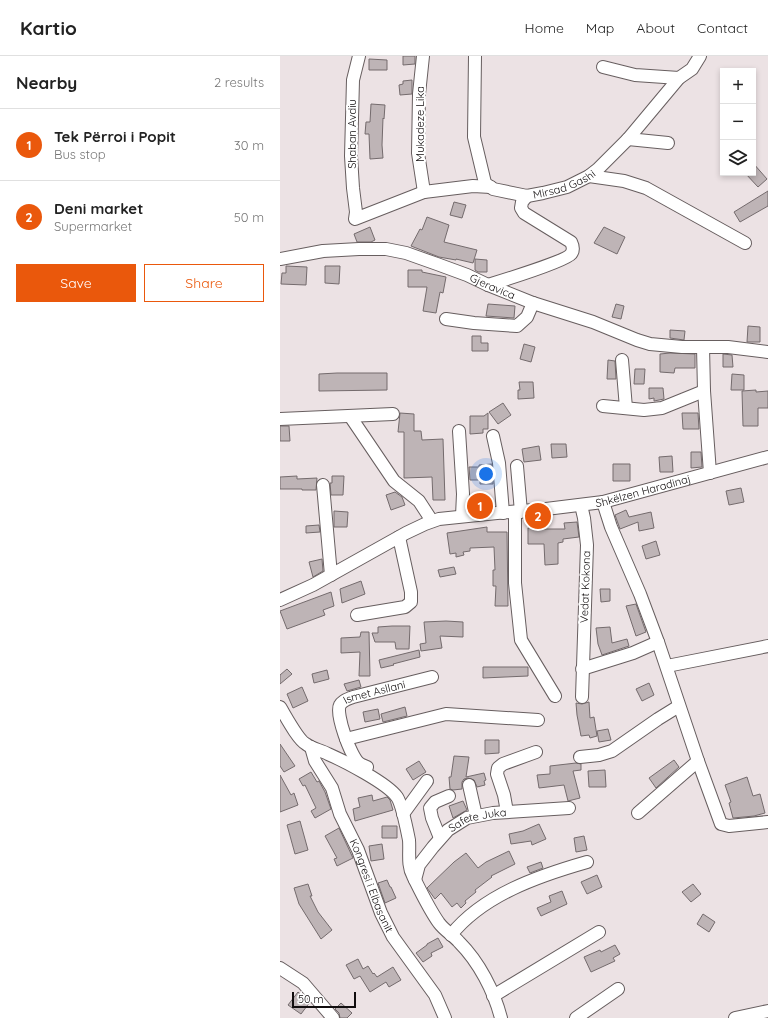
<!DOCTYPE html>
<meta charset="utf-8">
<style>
:root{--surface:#fff;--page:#f2f2f2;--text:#222;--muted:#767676;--line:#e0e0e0;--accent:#ea580c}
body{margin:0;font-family:Quicksand,sans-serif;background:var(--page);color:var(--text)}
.controls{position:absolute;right:12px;top:12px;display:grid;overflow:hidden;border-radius:0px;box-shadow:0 2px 6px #0003}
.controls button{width:36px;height:36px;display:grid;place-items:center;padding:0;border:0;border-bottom:1px solid var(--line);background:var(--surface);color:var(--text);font:20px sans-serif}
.scale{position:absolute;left:12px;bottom:10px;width:64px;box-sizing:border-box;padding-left:4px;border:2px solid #110d0e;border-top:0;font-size:11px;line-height:14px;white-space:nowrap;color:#110d0e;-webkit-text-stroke:3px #fff;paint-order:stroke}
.you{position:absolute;left:206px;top:418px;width:14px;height:14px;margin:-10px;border:3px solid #fff;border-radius:50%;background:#1a73e8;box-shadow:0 0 0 6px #1a73e833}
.badge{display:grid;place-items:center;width:26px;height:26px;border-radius:50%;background:var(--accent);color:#fff;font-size:13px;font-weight:700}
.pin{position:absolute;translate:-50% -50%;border:2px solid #fff;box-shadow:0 1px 4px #0006}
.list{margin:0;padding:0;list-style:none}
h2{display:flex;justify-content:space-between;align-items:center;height:52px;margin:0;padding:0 16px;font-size:17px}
h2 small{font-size:13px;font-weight:400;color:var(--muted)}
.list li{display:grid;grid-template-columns:26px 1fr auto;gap:12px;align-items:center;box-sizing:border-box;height:72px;padding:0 16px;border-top:1px solid var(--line)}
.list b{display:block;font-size:15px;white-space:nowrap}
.list p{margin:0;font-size:13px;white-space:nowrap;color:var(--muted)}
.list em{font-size:13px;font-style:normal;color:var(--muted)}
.actions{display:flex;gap:8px;padding:12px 16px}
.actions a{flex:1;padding:9px 0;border:1px solid var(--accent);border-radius:0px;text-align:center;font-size:14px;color:var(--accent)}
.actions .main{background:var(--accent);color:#fff}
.icon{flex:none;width:22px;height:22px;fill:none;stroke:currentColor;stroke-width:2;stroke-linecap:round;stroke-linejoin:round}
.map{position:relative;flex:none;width:488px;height:962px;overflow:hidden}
header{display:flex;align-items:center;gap:24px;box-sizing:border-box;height:56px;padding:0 20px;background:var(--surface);border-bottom:1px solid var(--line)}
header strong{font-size:19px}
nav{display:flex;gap:22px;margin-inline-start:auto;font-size:14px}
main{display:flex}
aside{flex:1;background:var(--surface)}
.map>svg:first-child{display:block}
</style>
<header>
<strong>Kartio</strong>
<nav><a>Home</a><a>Map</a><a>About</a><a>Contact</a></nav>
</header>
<main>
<aside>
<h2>Nearby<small>2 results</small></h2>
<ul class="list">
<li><span class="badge">1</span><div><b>Tek Përroi i Popit</b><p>Bus stop</p></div><em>30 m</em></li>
<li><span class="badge">2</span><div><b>Deni market</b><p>Supermarket</p></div><em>50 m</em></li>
</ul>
<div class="actions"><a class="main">Save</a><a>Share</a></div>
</aside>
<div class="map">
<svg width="488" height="962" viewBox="0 0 488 962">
<rect width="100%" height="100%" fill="#ece2e4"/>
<path fill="#beb4b6" stroke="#746b6d" d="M123,0h12v8l-12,1z
M89,3l18,1v10h-18z
M132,24v14l-12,1 -1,-10 4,-1v-3z
M91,48l14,1 -1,14 -1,-1 -1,27 1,13 -13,1 -1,-25h-4l1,-12h4z
M473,107l14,16 -9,8 -13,-14h8z
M488,135v15l-28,16 -6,-10z
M174,146l12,3 -4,13 -12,-3z
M147,161l22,8 -5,17 33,8 -4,13 -17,-4v1l-17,-3 -28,-11 9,-17 2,1z
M90,171l5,13 -4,2h-14l-3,-8z
M324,171l21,10 -8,17 -23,-11z
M195,203l12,1v12h-9l-3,-2z
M6,210l21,1 -1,18 -25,-1 1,-11h4z
M45,210h15l-1,18 -14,-1z
M128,214h14v2l24,5 -3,16 -3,-1 -4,21 -13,-2 4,-24h-19z
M208,248l27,2 -1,12 -28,-2z
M336,248l8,2 -3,13 -9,-2z
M468,270l12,1v15h-13z
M390,274l15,1 -1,9 -14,-2z
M192,280h9v7h7v8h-16z
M244,288l11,3 -4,15 -11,-3z
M390,297l25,1v14h-20l-1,5 -14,-1v-18z
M443,298l9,1 1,12h-10z
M328,304l7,1 1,18h-9z
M355,313h10l-1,15h-10z
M57,317h50v17l-68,1v-17z
M452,318l12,1v15h-13z
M239,326h14l1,16 -16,1v-9h2z
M369,332h14l1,11 -10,2v-3l-5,1z
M476,334v2l12,-1v17h-10v18h-15l-1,-35z
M223,347l8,12 -13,9 -9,-12z
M120,357l14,1v17h7l1,9 21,-1 2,61h-12l-1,-23 -28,1v-46h-6z
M208,357v16h-5v4l-13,1v-18h14z
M402,357h16l1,16h-16z
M0,370h9l1,15h-10z
M271,388h15l1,13 -15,1z
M259,390l2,14 -17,2 -2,-13z
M411,396h10l1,15 -11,1z
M392,400l1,16h-13l-1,-15z
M212,408l1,20h-13v-4h-10l-1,-13h10v-2z
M333,408h17v17h-17z
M17,420v3l20,-1 -1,12h-14v-1h-22v-12z
M52,420h12l-1,19h-12l-1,-12h2z
M461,432l3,14 -15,3 -3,-14z
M115,436l7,5 3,8 -14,5 -5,-15z
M346,454l3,7 22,-5 3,16 -15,3 -1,-9 -18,7 -5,-14z
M54,455l14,1 -1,15h-13z
M297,466l2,15 -16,2v3l-5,1v21l-13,1 -1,-21h-16v-16h10v1h27l-1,-6z
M39,469l1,7 -14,1v-7z
M207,471v5h20l1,74h-13l1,-20h-3v-16h2l-1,-23 -24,1v3l-7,1 1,3 -8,2v-4l-6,1 -3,-21z
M376,485l4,14 -14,4 -4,-13z
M42,503l1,12 -10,6 -4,-15z
M174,511l2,7 -16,3 -2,-7z
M81,525l4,13 -23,9 -2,-14z
M320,533h10v12l-9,1z
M51,536l3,14 -11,4 2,5 -38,14 -7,-18z
M356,548l10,28 -10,4 -10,-30z
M166,565l17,1v15l-23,-1 2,12 -21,3 -1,-7 6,-1 -2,-21z
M112,570h18l-1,23h-13l-1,-7h-20l-3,-9h6v-6z
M330,571l2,16 15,-4 2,7 -27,9 -4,-11 -2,-16z
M81,576h8l1,44h-11l1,-24 -19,1v-15l19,-1z
M139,594l1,7 -27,7 1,1 -13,3 -2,-8z
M203,611h45v9l-45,2z
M7,613l5,5 -12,10v-9z
M47,614l2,9 -15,4 -2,-9z
M79,624l2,7 -14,4 -3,-7z
M369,627l5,12 -12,6 -6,-12z
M22,631l6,14 -15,7 -6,-14z
M309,646l1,16 4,-1 3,19 -7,2 -1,-3 -8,1 -4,-21 -1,-12 6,1z
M125,651l2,9 -24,6 -2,-8z
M98,653l2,10 -15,3 -2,-10z
M328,673l3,11 -12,2 -2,-11z
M205,684h14v13l-14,1z
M0,688l15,22 -11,6 -4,-6z
M174,700l15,1 -3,20 18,-4 2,7 -2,1 1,4 -8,2 -3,-7 -6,-2 -4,1 -2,3v7l-9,1 -3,-1 -1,-12h2z
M394,704l5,7 -23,21 -7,-10z
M139,705l7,11 -13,8 -7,-11z
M296,707l5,1v6l-8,1 7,27 -12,3 -4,-16 -25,3 -2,-13 13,-1v-8z
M325,714l1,17h-17l-1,-16z
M31,716l6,10 2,-1 6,11 6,17 -16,9 -4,-7 5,-3 -11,-23 -2,1 -4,-7z
M0,719l11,20 3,-2 4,12 -18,7z
M467,721l6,19 7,-2 5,19 -11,3 -21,2 -4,-15 2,-1 -6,-17z
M92,739l1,6 14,-4 3,3 3,10 -38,11 -2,-12 7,-2 -2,-9z
M183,745l4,9 -14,8 -4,-12z
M20,765l8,29 -13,4 -8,-29z
M259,768l7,15 -14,6 -1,-4 -20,3 -2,-10 14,-3z
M102,770h15v12h-15z
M59,772l14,30 -16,8 -3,-7 3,-1 -12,-22z
M304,780l3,14 -11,2 -2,-14z
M102,788l2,15 -13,2 -2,-15z
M229,795l6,13 -24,12 1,1 -17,13 1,2 -11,9 1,2 -5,5 -4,-5 -5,4 -11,-14 -6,6 -8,-11 27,-26 12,-9 12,15 8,-6z
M261,806l2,6 -13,5 -3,-6z
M317,819l5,12 -15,7 -6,-12z
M107,824l3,7h1l5,11 -11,5 -7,-20z
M28,828l4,12h-2l8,16 14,18 -11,9 -22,-35 -5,-16z
M413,828l8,10 -10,8 -9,-10z
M282,835l5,13 -26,12 -4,-8 14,-6 -2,-6z
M423,858l12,8 -6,10 -12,-8z
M158,882l5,9 -12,6 1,3 -9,6 -7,-9 11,-8v-1z
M335,889l5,9 -7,4 2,3 -24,11 -7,-15 16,-7 1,2z
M78,903l5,10 5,-3 5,8 1,-1 3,4 16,-10 8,13 -12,7 -3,-5 -16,10 -10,-16 -6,3 -8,-14z
M18,936l12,10 -9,12 -13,-9z
M61,947l11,10 -5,5h-7l-1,-5 -4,-4z"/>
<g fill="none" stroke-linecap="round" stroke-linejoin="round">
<g stroke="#675e5f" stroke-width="14">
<g id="minor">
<path d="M79,0l-6,24 -2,76 2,32 3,24 -1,7 69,-27 49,-6 18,1"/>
<path d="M143,0l-4,38 -1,59 6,39"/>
<path id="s1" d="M195,0l-1,81 11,46 8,6 34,7 16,-3 24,-6 22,-11 9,-7 30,-30 51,-61 13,-9 8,-13"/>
<path d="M323,11l32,8 44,3"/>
<path d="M348,83l40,4"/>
<path d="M309,120l35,5 22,7 99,55"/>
<path id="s2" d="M0,203l43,-8 36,-2h27l20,4 31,11 30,11 21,10 45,18 60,19 44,18 13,4 32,3h46l40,5"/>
<path d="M208,229c13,-4 78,-24 83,-31 3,-4 2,-8 0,-12l-47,-29 -3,-5 1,-6 5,-6"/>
<path d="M166,263l28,4 43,3 10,-9 6,-14"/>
<path d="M423,291l1,44 6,82"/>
<path d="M342,304l4,48"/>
<path d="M323,350l41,4 18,-2 42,-17"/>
<path d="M70,360l44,65 25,20 13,20"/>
<path d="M0,363l113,-5"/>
<path d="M179,375l4,63 -1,22"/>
<path d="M213,380l6,27 4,50"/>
<path d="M237,410l4,46"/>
<path d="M43,429l8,90"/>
<path d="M323,446l8,25 29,67 18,48 40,119 23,63 8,2 39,-4"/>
<path d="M301,449l3,13 3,27 -5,152"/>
<path d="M235,456v71l6,57 34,56"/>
<path id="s3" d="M0,544l33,-15 93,-52 19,-9 14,-5 58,-6 49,-4 57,-7 165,-45"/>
<path d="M77,559l48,-8 6,-5v-10l-12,-55"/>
<path d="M387,610l101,-20"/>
<path d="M302,613l51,-16 25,-11"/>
<path d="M0,651c5,8 18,33 26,37 6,5 15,6 22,10 16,7 59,29 69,43 5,7 10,33 12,43 1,12 -2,25 4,36 8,16 16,33 26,47 6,8 14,12 20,19 20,20 35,49 42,76"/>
<path d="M66,683l100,-25 92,6"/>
<path id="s4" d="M31,691l4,14 17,27 8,26 18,36 23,63 12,24 42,58 10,23"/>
<path d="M300,701l19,-2 13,-4 46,-32 21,-13"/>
<path id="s5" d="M87,711c-2,-1 -6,-2 -8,-4 -8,-6 -24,-49 -19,-58 3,-5 8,-6 13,-8l79,-20"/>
<path d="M189,729l7,31"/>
<path d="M227,756l-3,-17 -7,-21 1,-6 5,-4 33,-12"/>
<path d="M358,757l60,-52"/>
<path d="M123,758l24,-33"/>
<path d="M160,782l-8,-20 -2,-10 5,-6 14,-6"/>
<path id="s6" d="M135,824l4,-15 14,-18 15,-17 19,-12 26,-5 76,-5"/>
<path d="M171,879c32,-40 87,-59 136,-73"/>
<path d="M0,912l23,15 30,35"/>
<path d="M213,940l106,-64"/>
<path d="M296,962l42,-29"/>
<path d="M455,962l33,-7"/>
</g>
</g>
<use href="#minor" stroke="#fff" stroke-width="12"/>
</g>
<g text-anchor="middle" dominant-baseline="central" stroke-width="4" stroke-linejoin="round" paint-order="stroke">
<g font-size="11" fill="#110d0e" stroke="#fff">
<text transform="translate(140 68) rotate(-90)">Mukadeze Lika</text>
<text transform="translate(72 78) rotate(-90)">Shaban Avdiu</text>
<text stroke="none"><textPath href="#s1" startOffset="212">Mirsad Gashi</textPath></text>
<text stroke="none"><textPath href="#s2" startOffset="220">Gjeravica</textPath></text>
<text stroke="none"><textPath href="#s3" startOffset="385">Shkëlzen Haradinaj</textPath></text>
<text transform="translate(305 531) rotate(-88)">Vedat Kokona</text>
<text stroke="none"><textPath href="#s5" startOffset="109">Ismet Asllani</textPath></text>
<text stroke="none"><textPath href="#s6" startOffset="93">Safete Juka</textPath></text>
<text stroke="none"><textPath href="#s4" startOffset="152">Kongresi i Elbasanit</textPath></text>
</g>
</g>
</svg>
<div class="controls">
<button>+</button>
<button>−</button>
<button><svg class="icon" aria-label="layers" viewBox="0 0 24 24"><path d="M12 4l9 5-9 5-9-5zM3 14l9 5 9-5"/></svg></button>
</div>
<div class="scale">50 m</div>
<div class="you"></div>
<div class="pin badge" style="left:200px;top:450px">1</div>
<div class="pin badge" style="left:258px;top:460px">2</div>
</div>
</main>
